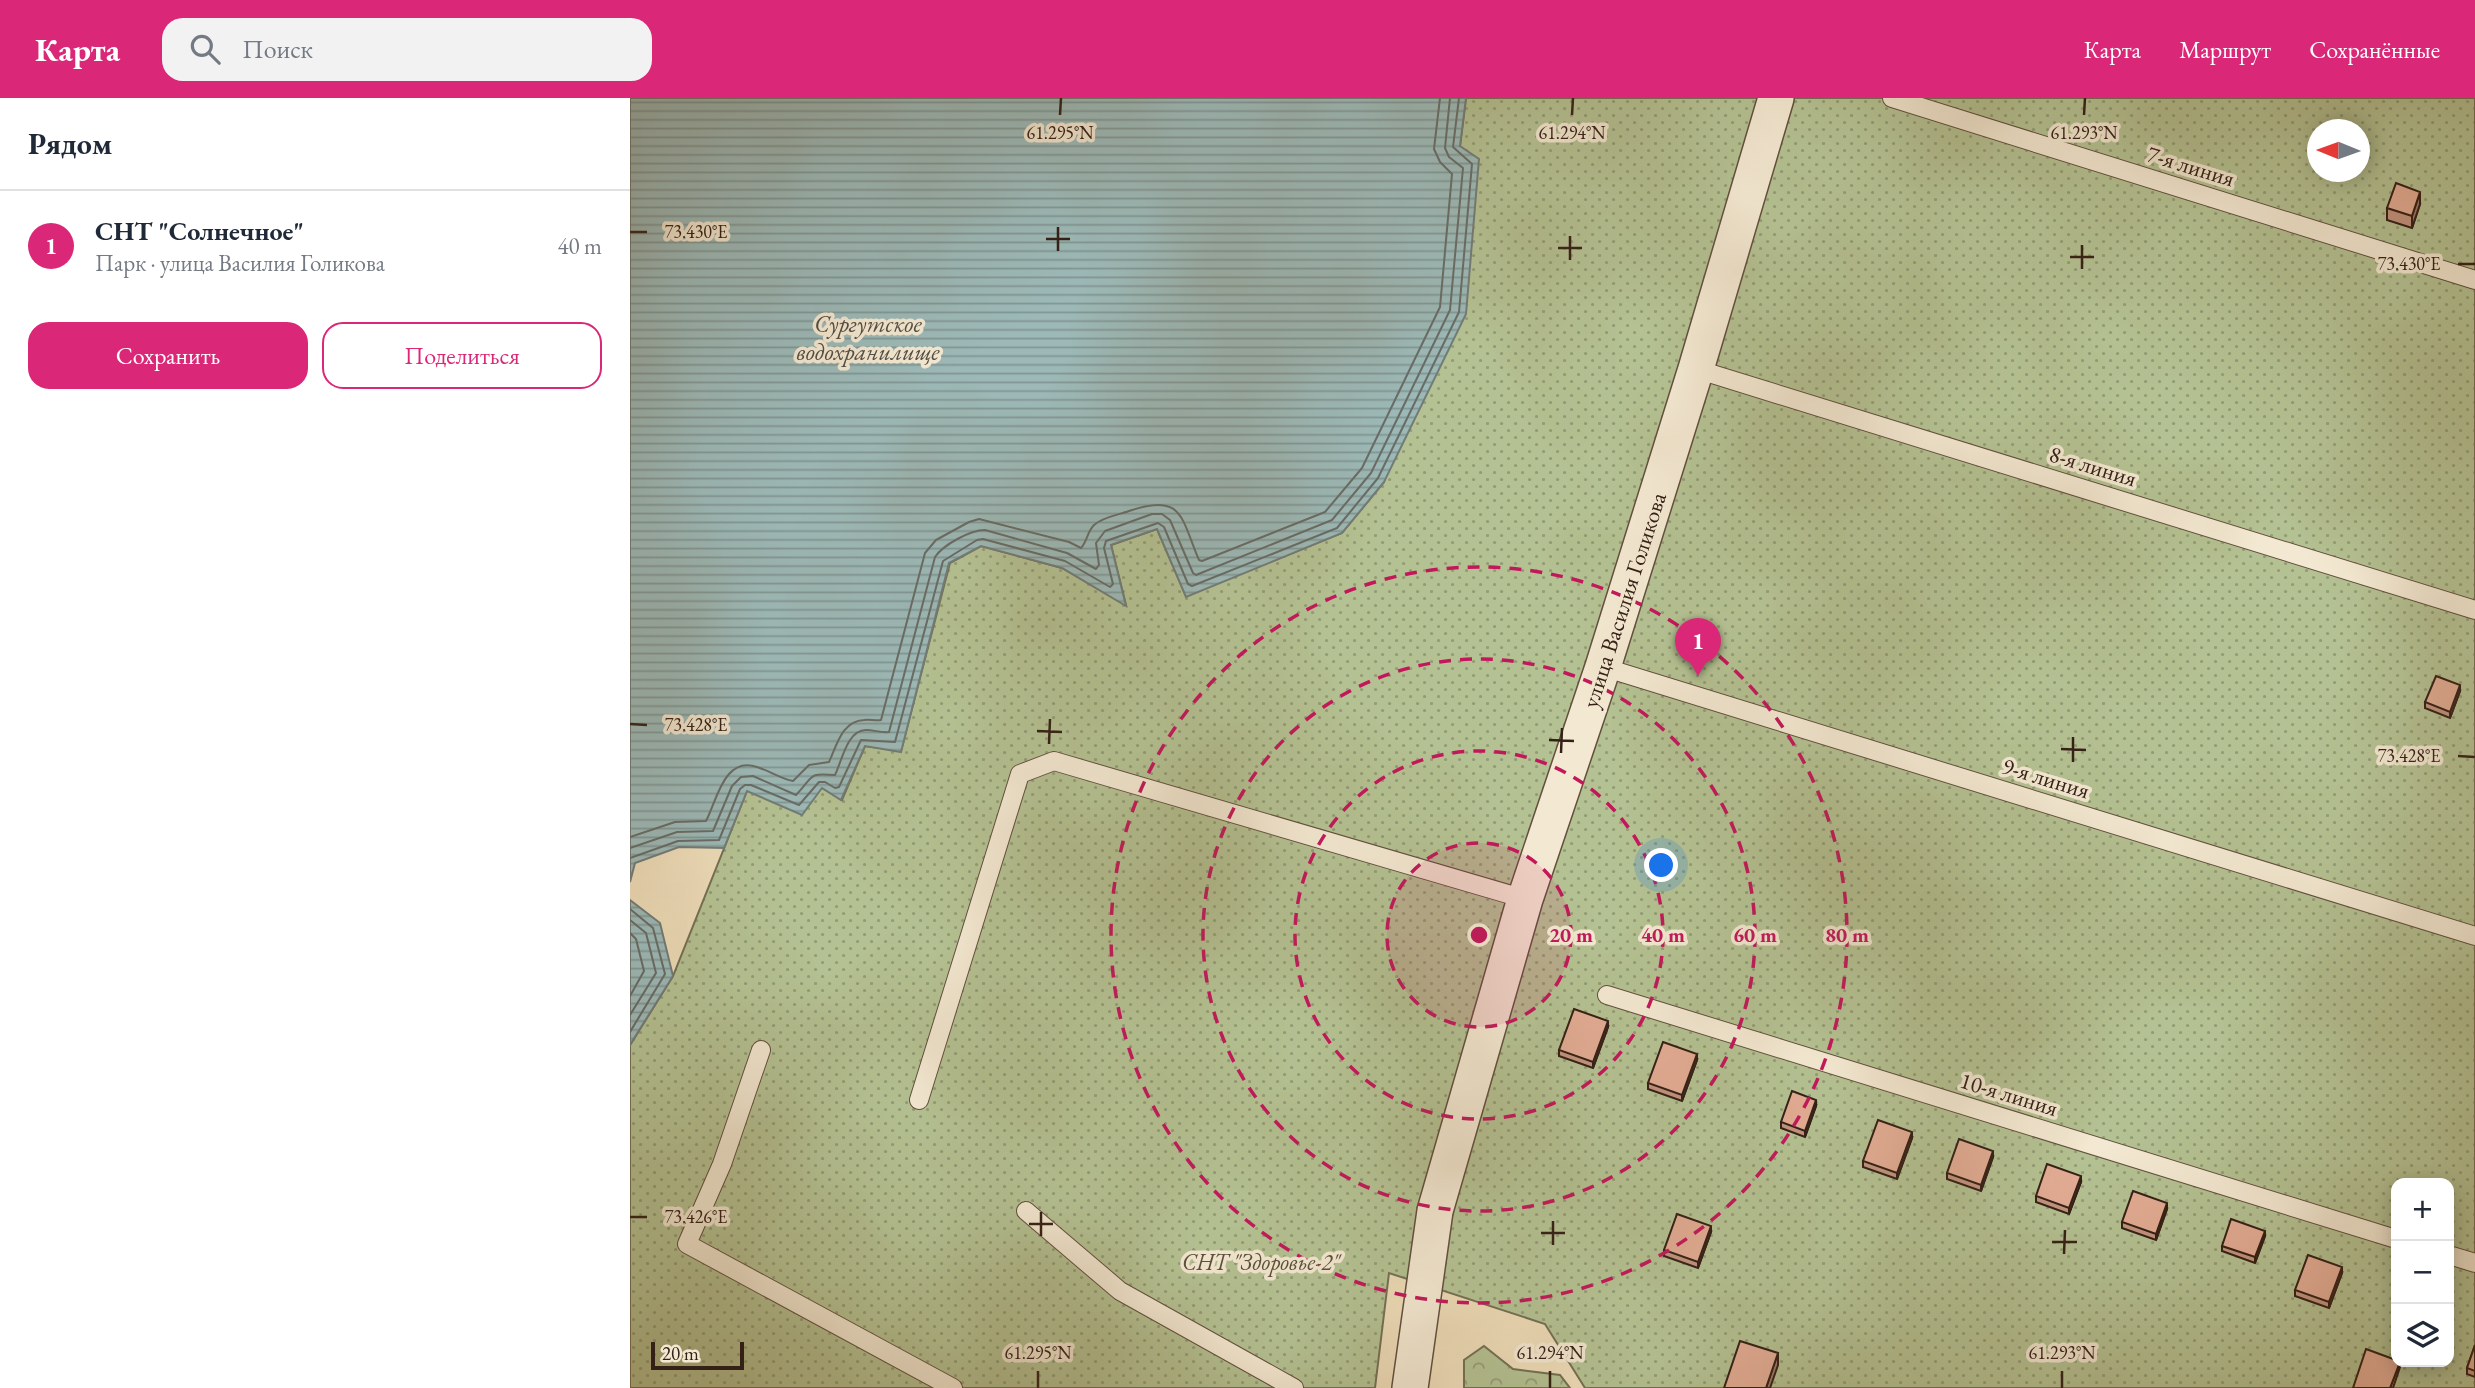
<!DOCTYPE html>
<html lang="ru">
<meta charset="utf-8">
<style>
:root{--surface:#fff;--page:#f2f2f3;--text:#1f2937;--muted:#747a83;--line:#e0e1e3;--accent:#db2777}
body{margin:0;font-family:"EB Garamond",serif;background:var(--page);color:var(--text)}
.controls{position:absolute;right:21px;bottom:21px;display:grid;overflow:hidden;border-radius:14px;box-shadow:0 4px 18px #0003}
.controls button{width:63px;height:63px;display:grid;place-items:center;padding:0;border:0;border-bottom:2px solid var(--line);background:var(--surface);color:var(--text);font:35px sans-serif}
.compass{position:absolute;left:1677px;top:21px;width:63px;height:63px;border-radius:50%;background:var(--surface);box-shadow:0 4px 18px #0003;rotate:271deg}
.scale{position:absolute;left:21px;bottom:18px;width:93px;box-sizing:border-box;padding-left:7px;border:4px solid #342016;border-top:0;font-size:19px;line-height:24px;white-space:nowrap;color:#342016;-webkit-text-stroke:5px #f3e8d1;paint-order:stroke}
.you{position:absolute;left:1032px;top:768px;width:24px;height:24px;margin:-18px;border:5px solid #fff;border-radius:50%;background:#1a73e8;box-shadow:0 0 0 10px #1a73e833}
.badge{display:grid;place-items:center;width:46px;height:46px;border-radius:50%;background:var(--accent);color:#fff;font-size:23px;font-weight:700}
.pin{position:absolute;translate:-50% -58px;filter:drop-shadow(0 2px 4px #0008)}
.pin::after{content:'';position:absolute;top:37px;width:24px;height:21px;background:inherit;clip-path:polygon(0 0,100% 0,50% 100%)}
.list{margin:0;padding:0;list-style:none}
h2{display:flex;justify-content:space-between;align-items:center;height:91px;margin:0;padding:0 28px;font-size:30px}
h2 small{font-size:23px;font-weight:400;color:var(--muted)}
.list li{display:grid;grid-template-columns:46px 1fr auto;gap:21px;align-items:center;box-sizing:border-box;height:112px;padding:0 28px;border-top:2px solid var(--line)}
.list b{display:block;font-size:26px;white-space:nowrap}
.list p{margin:0;font-size:23px;white-space:nowrap;color:var(--muted)}
.list em{font-size:23px;font-style:normal;color:var(--muted)}
.actions{display:flex;gap:14px;padding:21px 28px}
.actions a{flex:1;padding:16px 0;border:2px solid var(--accent);border-radius:21px;text-align:center;font-size:24px;color:var(--accent)}
.actions .main{background:var(--accent);color:#fff}
.icon{flex:none;width:38px;height:38px;fill:none;stroke:currentColor;stroke-width:2;stroke-linecap:round;stroke-linejoin:round}
.map{position:relative;flex:none;width:1845px;height:1290px;overflow:hidden}
header{display:flex;align-items:center;gap:42px;box-sizing:border-box;height:98px;padding:0 35px;background:var(--accent);color:#fff}
header strong{font-size:33px}
nav{display:flex;gap:38px;margin-inline-start:auto;font-size:24px}
.search{width:490px;height:63px;background:var(--page);display:flex;align-items:center;gap:18px;box-sizing:border-box;padding:0 24px;border-radius:21px;color:var(--muted);font-size:26px}
main{display:flex}
aside{flex:1;background:var(--surface)}
.map>svg:first-child{display:block}
</style>
<header>
<strong>Карта</strong>
<div class="search"><svg class="icon" aria-label="search" viewBox="0 0 24 24"><circle cx="10" cy="10" r="6"/><path d="M15 15l6 6"/></svg>Поиск</div>
<nav><a>Карта</a><a>Маршрут</a><a>Сохранённые</a></nav>
</header>
<main>
<aside>
<h2>Рядом<small></small></h2>
<ul class="list">
<li><span class="badge">1</span><div><b>СНТ &quot;Солнечное&quot;</b><p>Парк · улица Василия Голикова</p></div><em>40 m</em></li>
</ul>
<div class="actions"><a class="main">Сохранить</a><a>Поделиться</a></div>
</aside>
<div class="map">
<svg width="1845" height="1290" viewBox="0 0 1845 1290">
<defs>
<pattern id="forest-crowns" width="20" height="18" patternUnits="userSpaceOnUse" patternTransform="scale(1.75)"><rect width="20" height="18" fill="#b4c192"/><path d="M2 6a3 3 0 1 1 6 0M12 15a3 3 0 1 1 6 0" fill="none" stroke="#939c76"/></pattern>
<pattern id="garden-dots" width="8" height="8" patternUnits="userSpaceOnUse" patternTransform="scale(1.75)"><rect width="8" height="8" fill="#b4c192"/><path d="M2 2h.1M6 6h.1" fill="none" stroke="#939c76" stroke-width="1.8" stroke-linecap="round"/></pattern>
<pattern id="water-rules" width="6" height="5" patternUnits="userSpaceOnUse" patternTransform="scale(1.75)"><rect width="6" height="5" fill="#9cb9b7"/><path d="M0 2.5h6" fill="none" stroke="#809694"/></pattern>
</defs>
<rect width="100%" height="100%" fill="#eddcb8"/>
<filter id="stains"><feTurbulence type="fractalNoise" baseFrequency=".00286" numOctaves="4"/><feColorMatrix values="0 0 0 0 .2 0 0 0 0 .09 0 0 0 0 .02 0 0 0 .5 -.17"/></filter>
<radialGradient id="worn" r=".72"><stop offset=".6" stop-color="#630" stop-opacity="0"/><stop offset="1" stop-color="#630" stop-opacity=".3"/></radialGradient>
<path fill="url(#forest-crowns)" stroke="#747054" stroke-width="2" d="M854,1248l29,23 47,6 10,13h-106v-28z"/>
<path fill="url(#garden-dots)" stroke="#747054" stroke-width="2" fill-rule="evenodd" d="M836,0h1009v1290h-890l-40,-64 -156,-51 -14,115h-745v-343l43,-69 74,-185 75,-3 20,12 23,-54 36,5 49,-188 31,-17 81,22 64,37 -15,-60 46,-16 29,67 156,-63 42,-51 76,-336zM1688,32h42v42h-42zM1766,1085h53v179h-53z"/>
<path fill="url(#water-rules)" stroke="#727c77" stroke-width="2" d="M0,0h836l-6,48 19,13 -13,155 -82,168 -42,51 -156,64 -29,-68 -46,16 15,61 -64,-38 -81,-22 -32,17 -48,189 -36,-6 -24,54 -19,-12 -20,27 -55,-24 -23,57 -45,-1 -44,16 -5,19z
M0,802l30,23 13,53 -43,69z"/>
<g fill="none" stroke-linecap="round" stroke-linejoin="round">
<path stroke="#686c66" stroke-width="2" d="M0,739l45,-15 31,-1c11,-21 18,-65 51,-54 13,4 24,12 36,14l16,-16 20,-3c8,-17 13,-41 35,-42 6,-1 11,1 17,0l44,-167 11,-13 33,-18 10,-3 90,23 12,6c6,-6 6,-16 13,-23 9,-8 24,-10 35,-14 54,-19 52,7 70,49l3,1 123,-49 37,-44 78,-161 12,-133 -12,-12 -6,-13 6,-51
M0,750l47,-16 36,-1 19,-45 9,-9 12,-1 43,19c19,-20 11,-22 39,-20 7,-14 12,-45 31,-45 8,0 15,3 23,2l46,-175c8,-12 35,-27 50,-27l82,23 29,16 3,-4 -3,-22 9,-12 47,-17h10l8,6 23,53 3,2 136,-55 39,-47 79,-163 13,-142 -14,-11 -4,-9 5,-50
M0,760l48,-17 41,-1 21,-51 5,-4h6l48,20 20,-23h6l10,6 4,-1 22,-47 34,2 48,-181 34,-21 6,-1 82,22 45,26 3,-3 -9,-36 2,-7 52,-18 6,4 24,57 4,2 145,-58 41,-50 81,-166 13,-148 -19,-17 6,-49
M0,811l23,19 12,46 -35,58
M0,822l16,13 10,40 -26,42
M0,835l6,6 8,32 -14,25"/>
<g stroke="#624f3e" stroke-width="20">
<path id="service" d="M1262,0l583,182
M1066,271l779,241
M973,569l872,269
M977,897l789,244
M131,952l-39,114 -35,80 266,144
M289,1002l101,-326 34,-13 471,138
M396,1113l94,80 174,97
M1819,1157l26,8"/>
</g>
<g stroke="#624f3e" stroke-width="38">
<path id="minor" d="M780,1290l25,-177 90,-312 78,-232 93,-298 80,-271"/>
</g>
<use href="#service" stroke="#f3e8d1" stroke-width="18"/>
<use href="#minor" stroke="#f3e8d1" stroke-width="35"/>
</g>
<path fill="#c2947f" stroke="#342016" stroke-width="2" d="M1790,106l-8,24 -25,-8v-12z
M1830,593l-10,27 -25,-10v-6z
M978,929l-15,41 -34,-12v-6z
M1067,962l-15,41 -34,-12v-6z
M1186,1008l-11,31 -24,-9v-6z
M1282,1040l-15,41 -34,-12v-6z
M1363,1059l-12,34 -34,-12v-6z
M1451,1084l-12,32 -33,-12v-6z
M1537,1111l-11,31 -34,-12v-6z
M1081,1134l-13,36 -34,-12v-6z
M1635,1138l-10,27 -33,-12v-5z
M1712,1175l-13,35 -34,-12v-6z
M1845,1247v32l-8,-3v-6z"/>
<path fill="#9e7868" stroke="#342016" stroke-width="2" d="M1790,94v12l-8,24v-12z
M1830,587v6l-10,27v-6z
M978,923v6l-15,41v-6z
M1067,956v6l-15,41v-6z
M1186,1002v6l-11,31v-6z
M1282,1034v6l-15,41v-6z
M1363,1053v6l-12,34v-6z
M1451,1078v6l-12,32v-6z
M1537,1105v6l-11,31v-6z
M1081,1128v6l-13,36v-6z
M1635,1133v5l-10,27v-6z
M1712,1169v6l-13,35v-6z
M1148,1255v12l-8,23h-4z
M1770,1264v5l-7,21h-3z"/>
<path fill="#e2ac94" stroke="#342016" stroke-width="2" d="M1766,85l24,9 -8,24 -25,-8z
M1806,578l24,9 -10,27 -25,-10z
M944,911l34,12 -15,41 -34,-12z
M1033,944l34,12 -15,41 -34,-12z
M1162,993l24,9 -11,31 -24,-9z
M1248,1022l34,12 -15,41 -34,-12z
M1329,1041l34,12 -12,34 -34,-12z
M1417,1066l34,12 -12,32 -33,-12z
M1503,1093l34,12 -11,31 -34,-12z
M1047,1116l34,12 -13,36 -34,-12z
M1601,1121l34,12 -10,26 -33,-11z
M1678,1157l34,12 -13,35 -34,-12z
M1110,1243l38,12 -12,35h-42z
M1845,1247v26l-8,-3z
M1736,1251l30,11v2h4l-10,26h-37z"/>
<path fill="none" stroke="#342016" stroke-width="2.5" d="M430,17l1,-17M942,17l1,-17M1454,17l1,-17M0,134h17M416,141h24M928,150h24M428,153v-24M1440,159h24M940,162v-24M1828,166h17M1452,171v-24M0,626l17,1M407,633l25,1M919,642l25,1M419,646l1,-25M1431,651l25,1M931,655l1,-25M1828,658l17,1M1443,664v-25M0,1119h17M399,1126h24M911,1135h24M411,1138v-24M1422,1144h25M923,1147v-24M1434,1156l1,-24M408,1290v-17M920,1290v-17M1432,1290v-17"/>
<circle cx="849" cy="837" r="92" fill="#c2185b" fill-opacity=".12"/>
<g fill="none" stroke="#c2185b" stroke-width="3.5" stroke-dasharray="12 9">
<circle cx="849" cy="837" r="92"/>
<circle cx="849" cy="837" r="184"/>
<circle cx="849" cy="837" r="276"/>
<circle cx="849" cy="837" r="368"/>
</g>
<g text-anchor="middle" dominant-baseline="central" stroke-width="7" stroke-linejoin="round" paint-order="stroke">
<g font-size="23" fill="#342016" stroke="#f3e8d1">
<text transform="translate(1561 68) rotate(17)">7-я линия</text>
<text transform="translate(1463 368) rotate(17)">8-я линия</text>
<text transform="translate(994 502) rotate(-72)">улица Василия Голикова</text>
<text transform="translate(1416 680) rotate(17)">9-я линия</text>
<text transform="translate(1379 996) rotate(17)">10-я линия</text>
</g>
<g font-size="23" font-style="italic" fill="#5a503b" stroke="#f3e8d1">
<text x="631" y="1164">СНТ "Здоровье-2"</text>
</g>
<g font-size="24" font-style="italic" fill="#534e46" stroke="#f3e8d1">
<text x="238" y="225">Сургутское<tspan x="238" dy="28">водохранилище</tspan></text>
</g>
</g>
<g font-size="18" text-anchor="middle" fill="#342016" stroke="#f3e8d1" stroke-width="7" stroke-linejoin="round" paint-order="stroke">
<text x="430" y="41">61.295°N</text>
<text x="942" y="41">61.294°N</text>
<text x="1454" y="41">61.293°N</text>
<text x="66" y="140">73.430°E</text>
<text x="1779" y="172">73.430°E</text>
<text x="66" y="633">73.428°E</text>
<text x="1779" y="664">73.428°E</text>
<text x="66" y="1125">73.426°E</text>
<text x="408" y="1261">61.295°N</text>
<text x="920" y="1261">61.294°N</text>
<text x="1432" y="1261">61.293°N</text>
</g>
<circle cx="849" cy="837" r="10" fill="#c2185b" stroke="#f3e8d1" stroke-width="3.5"/>
<g font-size="21" text-anchor="middle" font-weight="bold" fill="#c2185b" stroke="#f3e8d1" stroke-width="7" stroke-linejoin="round" paint-order="stroke">
<text x="941" y="844">20 m</text>
<text x="1033" y="844">40 m</text>
<text x="1125" y="844">60 m</text>
<text x="1217" y="844">80 m</text>
</g>
<rect width="100%" height="100%" filter="url(#stains)"/>
<rect width="100%" height="100%" fill="url(#worn)"/>
</svg>
<div class="controls">
<button>+</button>
<button>−</button>
<button><svg class="icon" aria-label="layers" viewBox="0 0 24 24"><path d="M12 4l9 5-9 5-9-5zM3 14l9 5 9-5"/></svg></button>
</div>
<svg class="compass" viewBox="-18 -18 36 36"><path d="M0-13l5 13h-10z" fill="#e53935"/><path d="M0 13l5-13h-10z" fill="#747a83"/></svg>
<div class="scale">20 m</div>
<div class="you"></div>
<div class="pin badge" style="left:1068px;top:578px">1</div>
</div>
</main>
